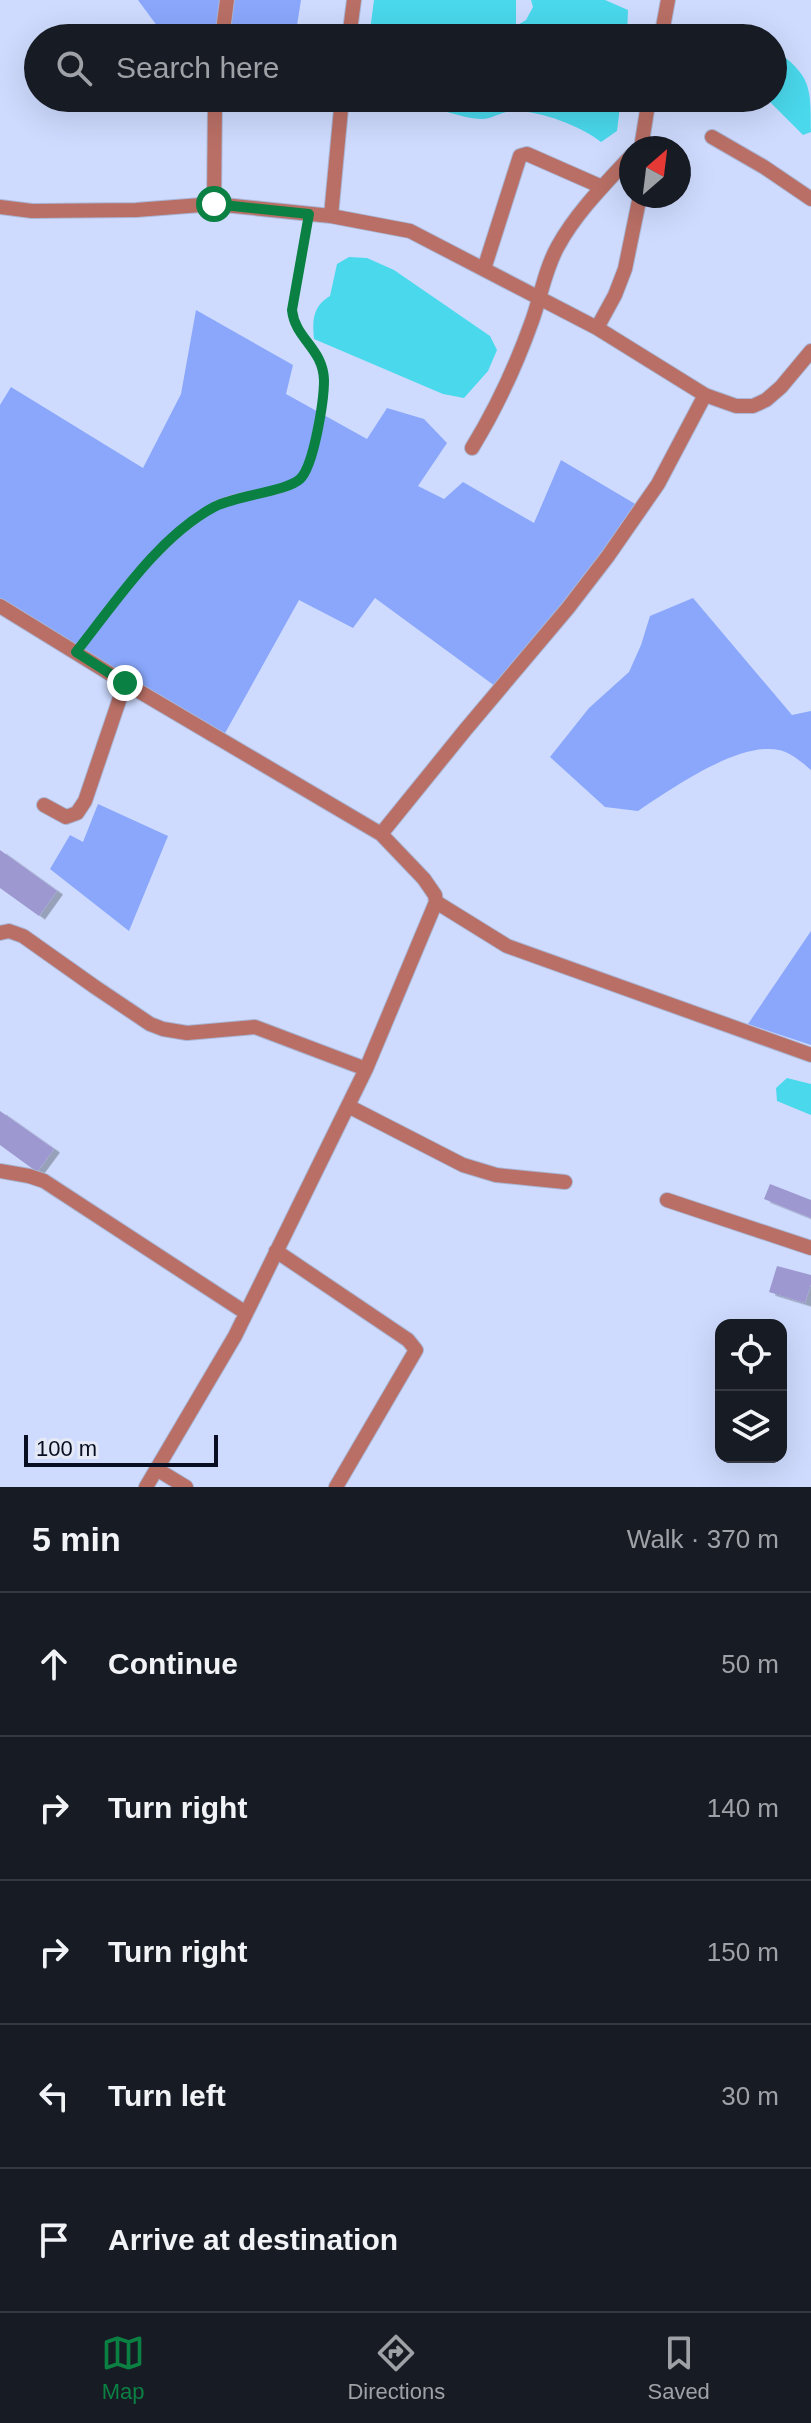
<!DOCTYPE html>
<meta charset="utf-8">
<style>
:root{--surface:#171b24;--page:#20242c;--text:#f1f3f6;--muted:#9ea1a6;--line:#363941;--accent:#0b8043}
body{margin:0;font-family:Helvetica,sans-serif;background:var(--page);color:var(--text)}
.controls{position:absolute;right:24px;bottom:24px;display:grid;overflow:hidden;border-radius:16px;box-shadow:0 8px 32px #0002}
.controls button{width:72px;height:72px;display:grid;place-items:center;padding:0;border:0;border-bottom:2px solid var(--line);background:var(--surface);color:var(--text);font:40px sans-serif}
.compass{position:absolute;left:619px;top:136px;width:72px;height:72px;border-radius:50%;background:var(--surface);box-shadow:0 8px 32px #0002;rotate:28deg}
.scale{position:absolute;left:24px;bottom:20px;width:194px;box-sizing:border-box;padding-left:8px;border:4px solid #080e21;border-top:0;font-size:22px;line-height:28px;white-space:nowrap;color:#080e21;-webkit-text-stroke:6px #e4e9f5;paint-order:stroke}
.stop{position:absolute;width:24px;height:24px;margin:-18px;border:6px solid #0b8043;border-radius:50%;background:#fff}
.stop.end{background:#0b8043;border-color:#fff;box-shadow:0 2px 8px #0008}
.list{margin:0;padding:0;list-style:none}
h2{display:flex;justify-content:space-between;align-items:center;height:104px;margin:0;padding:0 32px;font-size:34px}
h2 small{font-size:26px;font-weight:400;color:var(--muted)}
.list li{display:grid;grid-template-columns:52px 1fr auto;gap:24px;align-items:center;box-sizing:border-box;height:144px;padding:0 32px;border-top:2px solid var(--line)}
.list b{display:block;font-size:30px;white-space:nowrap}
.list em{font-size:26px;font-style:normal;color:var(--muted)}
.icon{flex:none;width:44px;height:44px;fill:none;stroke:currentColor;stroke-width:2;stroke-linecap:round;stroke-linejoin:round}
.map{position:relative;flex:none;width:811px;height:1487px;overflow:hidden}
.search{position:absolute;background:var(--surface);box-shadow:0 8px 32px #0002;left:24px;right:24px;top:24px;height:88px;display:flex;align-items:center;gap:20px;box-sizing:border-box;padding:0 28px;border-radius:44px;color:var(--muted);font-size:30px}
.sheet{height:824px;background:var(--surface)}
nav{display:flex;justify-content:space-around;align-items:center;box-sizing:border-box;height:112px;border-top:2px solid var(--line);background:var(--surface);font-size:22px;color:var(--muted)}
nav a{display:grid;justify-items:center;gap:4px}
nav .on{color:var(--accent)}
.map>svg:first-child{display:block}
</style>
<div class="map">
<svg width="811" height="1487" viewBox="0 0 811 1487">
<defs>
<filter id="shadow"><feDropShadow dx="6" dy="3.5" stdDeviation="0" flood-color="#0004"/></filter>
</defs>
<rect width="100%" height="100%" fill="#cedbfe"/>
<path fill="#8aa7fc" d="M138,0h163l-6,38c-44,0 -86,-3 -129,0z
M196,310l97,55 -7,29 81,45 20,-31 37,11 23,24 -29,43 26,13 19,-17 71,41 27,-63 81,48 -143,181 -124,-91 -22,30 -54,-28 -75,135 -224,-136v-194l11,-18 132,81 38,-74z
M693,598l99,117 19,-4v59c-8,-7 -21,-18 -32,-20 -40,-9 -108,39 -141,61l-33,-4 -55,-50 39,-49 40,-36 12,-27 9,-29z
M98,804l70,32 -39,95 -79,-62 20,-34 13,7z
M811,931v114l-63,-21z"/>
<path fill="#4ad8ec" d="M374,0h142v26l10,-6 7,-13 -2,-7h74l23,10 -1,28h-258z
M773,48c38,28 38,37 38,84l-8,3 -37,-37h7z
M409,98h212l-4,33 -16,11c-19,-16 -63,-32 -88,-31 -11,0 -21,8 -31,8 -23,-1 -52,-13 -73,-21z
M349,257l18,1 27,12 96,66 7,14 -9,21 -24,27 -21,-4 -129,-55c-2,-19 -1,-33 16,-43l7,-32z
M787,1078l24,6v31l-34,-14 -1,-13z"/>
<path fill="#9e98d1" filter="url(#shadow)" d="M0,850l57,41 -18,25 -39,-28z
M0,1111l54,38 -17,23 -37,-27z
M770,1184l41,16v18l-47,-19z
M777,1266l34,9v9l-6,19 -36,-11z"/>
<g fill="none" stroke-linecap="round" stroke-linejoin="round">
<g stroke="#aab6d6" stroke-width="9">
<path id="service" d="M76,652c42,-53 83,-115 143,-148 22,-11 65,-10 81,-25 14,-13 24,-79 24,-99 -1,-32 -29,-40 -32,-70l17,-96"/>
</g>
<g stroke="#aab6d6" stroke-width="16">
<path id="minor" d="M222,38l5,-38
M349,38l5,-38
M661,38l7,-38
M712,137l52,30 47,32
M641,148l8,-50
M214,204l1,-106
M0,207l32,4 104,-1 78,-6 117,12 79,15 187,97 108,67 31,11h17l13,-6 15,-13 30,-36
M331,216l11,-118
M484,269l36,-113 7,-2 75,33
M597,328l18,-33 10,-26 15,-73
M472,448c25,-41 44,-82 60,-127 9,-25 13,-52 26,-75 18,-33 47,-62 73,-90
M0,606l125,77 256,151 43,45 11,16 1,7 71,44 304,109
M44,805l22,12 11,-4 8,-12 40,-118
M381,834l85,-105 102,-121 40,-52 50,-72 47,-89
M0,933l9,-2 14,5 72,51 55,37 13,5 24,4 68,-6 111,42
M348,1106l115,59 33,10 69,7
M0,1171l29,5 15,5 202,132
M667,1200l144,48
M276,1251l132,89 8,10 -80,137
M158,1470l28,17
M146,1487l89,-151 131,-267 70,-167"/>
</g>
<use href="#service" stroke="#b96f65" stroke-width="7"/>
<use href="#minor" stroke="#b96f65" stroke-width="14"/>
</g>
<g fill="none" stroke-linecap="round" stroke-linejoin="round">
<path stroke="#0b8043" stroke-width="10" d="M125,683l-49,-31c39,-49 82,-115 138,-145 22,-12 72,-15 86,-28 14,-13 24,-79 24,-99 -1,-32 -29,-41 -32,-70l17,-96 -95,-10"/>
</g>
</svg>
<div class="controls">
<button><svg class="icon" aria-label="locate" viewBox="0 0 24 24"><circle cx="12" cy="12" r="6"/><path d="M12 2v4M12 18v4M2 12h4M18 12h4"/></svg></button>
<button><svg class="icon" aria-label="layers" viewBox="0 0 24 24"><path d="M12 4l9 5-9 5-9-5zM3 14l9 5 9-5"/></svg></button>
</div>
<svg class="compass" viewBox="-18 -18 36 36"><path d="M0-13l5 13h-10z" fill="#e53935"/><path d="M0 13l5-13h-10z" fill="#9ea1a6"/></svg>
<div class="scale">100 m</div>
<div class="stop" style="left:214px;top:204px"></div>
<div class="stop end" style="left:125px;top:683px"></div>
<div class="search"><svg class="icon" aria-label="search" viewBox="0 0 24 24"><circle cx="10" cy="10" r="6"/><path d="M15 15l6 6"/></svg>Search here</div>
</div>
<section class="sheet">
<h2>5 min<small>Walk · 370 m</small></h2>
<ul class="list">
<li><svg class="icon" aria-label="ahead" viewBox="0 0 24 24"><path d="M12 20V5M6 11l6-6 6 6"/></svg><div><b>Continue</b></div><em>50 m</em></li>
<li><svg class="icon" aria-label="right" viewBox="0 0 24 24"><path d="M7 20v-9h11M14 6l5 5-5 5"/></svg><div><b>Turn right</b></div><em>140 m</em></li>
<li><svg class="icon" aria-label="right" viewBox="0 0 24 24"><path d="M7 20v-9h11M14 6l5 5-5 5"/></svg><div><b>Turn right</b></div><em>150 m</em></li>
<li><svg class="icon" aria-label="left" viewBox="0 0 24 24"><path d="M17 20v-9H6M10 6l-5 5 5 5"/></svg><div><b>Turn left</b></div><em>30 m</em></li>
<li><svg class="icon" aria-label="arrive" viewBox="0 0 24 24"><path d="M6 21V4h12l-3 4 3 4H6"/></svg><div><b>Arrive at destination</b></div></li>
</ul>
</section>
<nav>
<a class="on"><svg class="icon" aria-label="map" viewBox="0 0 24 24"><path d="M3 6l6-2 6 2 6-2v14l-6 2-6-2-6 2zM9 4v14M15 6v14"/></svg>Map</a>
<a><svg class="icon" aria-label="directions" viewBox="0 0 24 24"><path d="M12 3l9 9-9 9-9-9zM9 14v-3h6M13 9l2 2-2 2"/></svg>Directions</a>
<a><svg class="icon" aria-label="saved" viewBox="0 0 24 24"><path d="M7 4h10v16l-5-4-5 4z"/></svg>Saved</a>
</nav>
